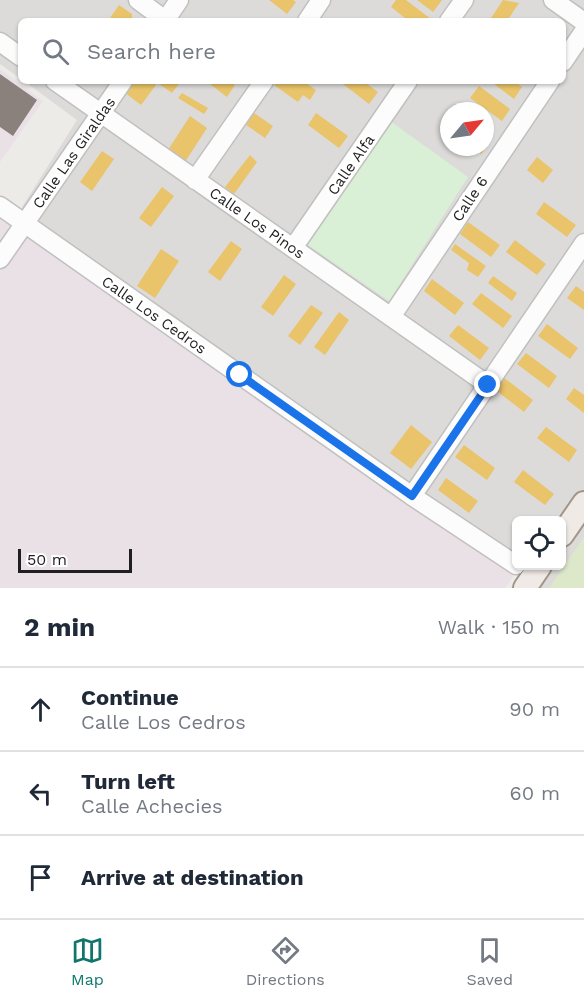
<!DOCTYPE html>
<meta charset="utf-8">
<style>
:root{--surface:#fff;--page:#f2f2f3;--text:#1f2937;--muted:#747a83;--line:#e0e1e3;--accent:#0f766e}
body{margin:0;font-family:"Work Sans",sans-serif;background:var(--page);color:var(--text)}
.controls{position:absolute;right:18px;bottom:18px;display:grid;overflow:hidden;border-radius:9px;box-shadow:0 2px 4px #0004}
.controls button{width:54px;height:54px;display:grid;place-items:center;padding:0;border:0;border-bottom:2px solid var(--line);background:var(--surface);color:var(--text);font:30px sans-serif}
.compass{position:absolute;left:440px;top:102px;width:54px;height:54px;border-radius:50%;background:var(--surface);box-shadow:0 2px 4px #0004;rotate:61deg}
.scale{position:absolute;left:18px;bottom:15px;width:114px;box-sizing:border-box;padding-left:6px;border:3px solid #1f1f1f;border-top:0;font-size:16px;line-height:21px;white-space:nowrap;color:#1f1f1f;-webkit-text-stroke:4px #fff;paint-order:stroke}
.stop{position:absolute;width:18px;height:18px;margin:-14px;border:4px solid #1a73e8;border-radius:50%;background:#fff}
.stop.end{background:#1a73e8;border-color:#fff;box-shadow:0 2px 6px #0008}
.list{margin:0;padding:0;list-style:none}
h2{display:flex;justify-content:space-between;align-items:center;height:78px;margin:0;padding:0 24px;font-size:26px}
h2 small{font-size:20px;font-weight:400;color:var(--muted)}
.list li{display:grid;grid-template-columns:39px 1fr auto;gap:18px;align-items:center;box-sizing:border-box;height:84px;padding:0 24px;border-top:2px solid var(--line)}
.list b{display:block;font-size:22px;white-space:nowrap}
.list p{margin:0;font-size:20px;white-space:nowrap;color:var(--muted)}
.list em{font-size:20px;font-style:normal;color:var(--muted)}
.icon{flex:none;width:33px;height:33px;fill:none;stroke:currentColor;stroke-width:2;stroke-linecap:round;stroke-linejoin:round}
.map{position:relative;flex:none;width:584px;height:588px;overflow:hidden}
.search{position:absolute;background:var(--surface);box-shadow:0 2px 4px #0004;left:18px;right:18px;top:18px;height:66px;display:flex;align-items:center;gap:15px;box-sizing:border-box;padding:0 21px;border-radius:9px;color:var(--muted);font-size:22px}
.sheet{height:330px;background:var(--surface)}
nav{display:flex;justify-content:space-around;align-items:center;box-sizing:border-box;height:84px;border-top:2px solid var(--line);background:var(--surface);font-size:16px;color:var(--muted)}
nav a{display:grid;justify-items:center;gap:3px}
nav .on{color:var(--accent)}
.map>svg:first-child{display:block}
</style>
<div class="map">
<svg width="584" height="588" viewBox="0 0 584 588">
<rect width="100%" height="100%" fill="#edebe8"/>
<path fill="#dcdbd9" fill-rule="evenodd" d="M0,0h584v588h-73l9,-15 -485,-347 -13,-19 55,-87 -53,-39h539v-60h-542v58l-21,-15zM449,111h36v36h-36zM516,520h46v46h-46z"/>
<path fill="#eae1e7" d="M0,69l43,32 -43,61z
M0,210l515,364 -10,14h-505z"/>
<path fill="#dde7ca" d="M584,537v51h-35z"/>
<path fill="#daf0d6" d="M390,121l78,56 -79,124 -85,-59z"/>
<path fill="#e9c46a" d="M269,0h24l3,2 -9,12z
M396,0h10l25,19 -2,2h-20l-18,-14z
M417,0h25l-9,12z
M503,0l16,3 -12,18h-18z
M119,5l13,9v7h-24z
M132,81h18l6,4 -15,20 -17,-13z
M155,81h26l-9,12z
M206,81h24l5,4 -8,12z
M277,81h26l13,9 -6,10 -7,-5 -5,7 -24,-17z
M339,81h24l15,11 -9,12z
M490,81h24l8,6 -8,12z
M479,86l31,23 -8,12 -32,-23z
M182,93l26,15 -4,6 -26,-16z
M254,113l19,13 -8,12 -19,-13z
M316,113l32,23 -9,12 -31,-23z
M190,116l17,12 -24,37 -17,-12z
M485,139l5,3 -9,12 -9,-7h13z
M102,151l12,8 -22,32 -12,-9z
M250,155l7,7 -23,32 -9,-7z
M537,157l16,13 -10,13 -16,-13z
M162,187l12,9 -23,31 -12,-9z
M544,202l32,23 -9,12 -31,-23z
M468,222l32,23 -9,12 -31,-23z
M515,240l31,24 -9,11 -31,-23z
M231,241l11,8 -22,32 -12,-9z
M455,244l31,22 -8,11 -11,-7 2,-7 -18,-13z
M161,249l18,12 -24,37 -18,-12z
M284,275l12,9 -23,32 -12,-9z
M493,276l24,17 -5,8 -24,-18z
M432,279l32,24 -9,12 -31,-24z
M576,286l8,6v18l-17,-12z
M481,293l31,23 -9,12 -31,-24z
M311,305l12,8 -23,32 -12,-9z
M339,312l10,8 -24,35 -11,-8z
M547,324l31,24 -8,11 -32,-23z
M458,325l31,23 -9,12 -31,-24z
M526,353l31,23 -8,12 -32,-24z
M502,376l31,24 -9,12 -31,-24z
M574,388l10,7v18l-18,-14z
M411,425l21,17 -21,27 -21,-16z
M546,427l31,23 -8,12 -32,-24z
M464,445l31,23 -8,12 -32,-23z
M523,470l31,24 -9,11 -31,-23z
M446,478l32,23 -9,12 -31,-23z"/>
<path fill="#8a817c" d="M0,74l37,26 -24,36 -13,-9z"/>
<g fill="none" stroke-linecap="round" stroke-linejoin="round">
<g stroke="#c0c0be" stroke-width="21">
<path id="minor" d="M138,0l27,20
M553,0l31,22
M165,21l14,-21
M307,21l14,-21
M449,21l15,-21
M0,42l21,15
M563,62l21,-31
M55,81l433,304
M195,180l69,-99
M0,206l412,290 104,69
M293,248l115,-167
M0,259l123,-178
M391,317l159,-236
M412,496l172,-253"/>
</g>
<g stroke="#a19587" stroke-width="26">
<path id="major" d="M562,535l22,-32
M525,588l15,-22"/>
</g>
<use href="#minor" stroke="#fcfcfc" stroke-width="18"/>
<use href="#major" stroke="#f0eae6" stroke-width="22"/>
</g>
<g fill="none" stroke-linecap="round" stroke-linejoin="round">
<path stroke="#1a73e8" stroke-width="8" d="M240,375l172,121 76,-111"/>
</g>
<g text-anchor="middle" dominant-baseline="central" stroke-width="6" stroke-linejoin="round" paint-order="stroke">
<g font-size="15" fill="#1f1f1f" stroke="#fff">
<text transform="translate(74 153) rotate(-55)">Calle Las Giraldas</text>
<text transform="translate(351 165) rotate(-55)">Calle Alfa</text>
<text transform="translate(470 199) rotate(-56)">Calle 6</text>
<text transform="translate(257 223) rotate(35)">Calle Los Pinos</text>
<text transform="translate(154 315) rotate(35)">Calle Los Cedros</text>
</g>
</g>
</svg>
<div class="controls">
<button><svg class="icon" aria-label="locate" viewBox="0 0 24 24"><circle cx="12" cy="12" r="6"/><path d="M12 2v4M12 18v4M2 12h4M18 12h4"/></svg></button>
</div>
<svg class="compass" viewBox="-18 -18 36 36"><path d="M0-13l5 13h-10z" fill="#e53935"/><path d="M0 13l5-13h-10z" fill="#747a83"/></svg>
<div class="scale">50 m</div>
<div class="stop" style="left:240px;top:375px"></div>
<div class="stop end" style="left:488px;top:385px"></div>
<div class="search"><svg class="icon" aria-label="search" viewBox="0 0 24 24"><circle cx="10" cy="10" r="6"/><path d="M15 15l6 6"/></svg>Search here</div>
</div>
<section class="sheet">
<h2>2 min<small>Walk · 150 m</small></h2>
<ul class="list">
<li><svg class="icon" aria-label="ahead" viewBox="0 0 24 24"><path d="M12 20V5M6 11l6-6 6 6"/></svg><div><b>Continue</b><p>Calle Los Cedros</p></div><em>90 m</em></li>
<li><svg class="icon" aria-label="left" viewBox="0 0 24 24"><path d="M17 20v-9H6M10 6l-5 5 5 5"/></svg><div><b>Turn left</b><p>Calle Achecies</p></div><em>60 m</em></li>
<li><svg class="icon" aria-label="arrive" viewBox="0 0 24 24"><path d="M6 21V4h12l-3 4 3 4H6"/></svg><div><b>Arrive at destination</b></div></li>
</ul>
</section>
<nav>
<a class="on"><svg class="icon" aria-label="map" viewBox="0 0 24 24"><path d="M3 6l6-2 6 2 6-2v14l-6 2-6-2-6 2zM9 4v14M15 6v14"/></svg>Map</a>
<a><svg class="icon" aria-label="directions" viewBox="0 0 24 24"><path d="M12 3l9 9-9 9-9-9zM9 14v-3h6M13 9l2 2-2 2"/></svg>Directions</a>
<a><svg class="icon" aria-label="saved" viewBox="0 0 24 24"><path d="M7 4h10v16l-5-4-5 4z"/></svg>Saved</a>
</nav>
